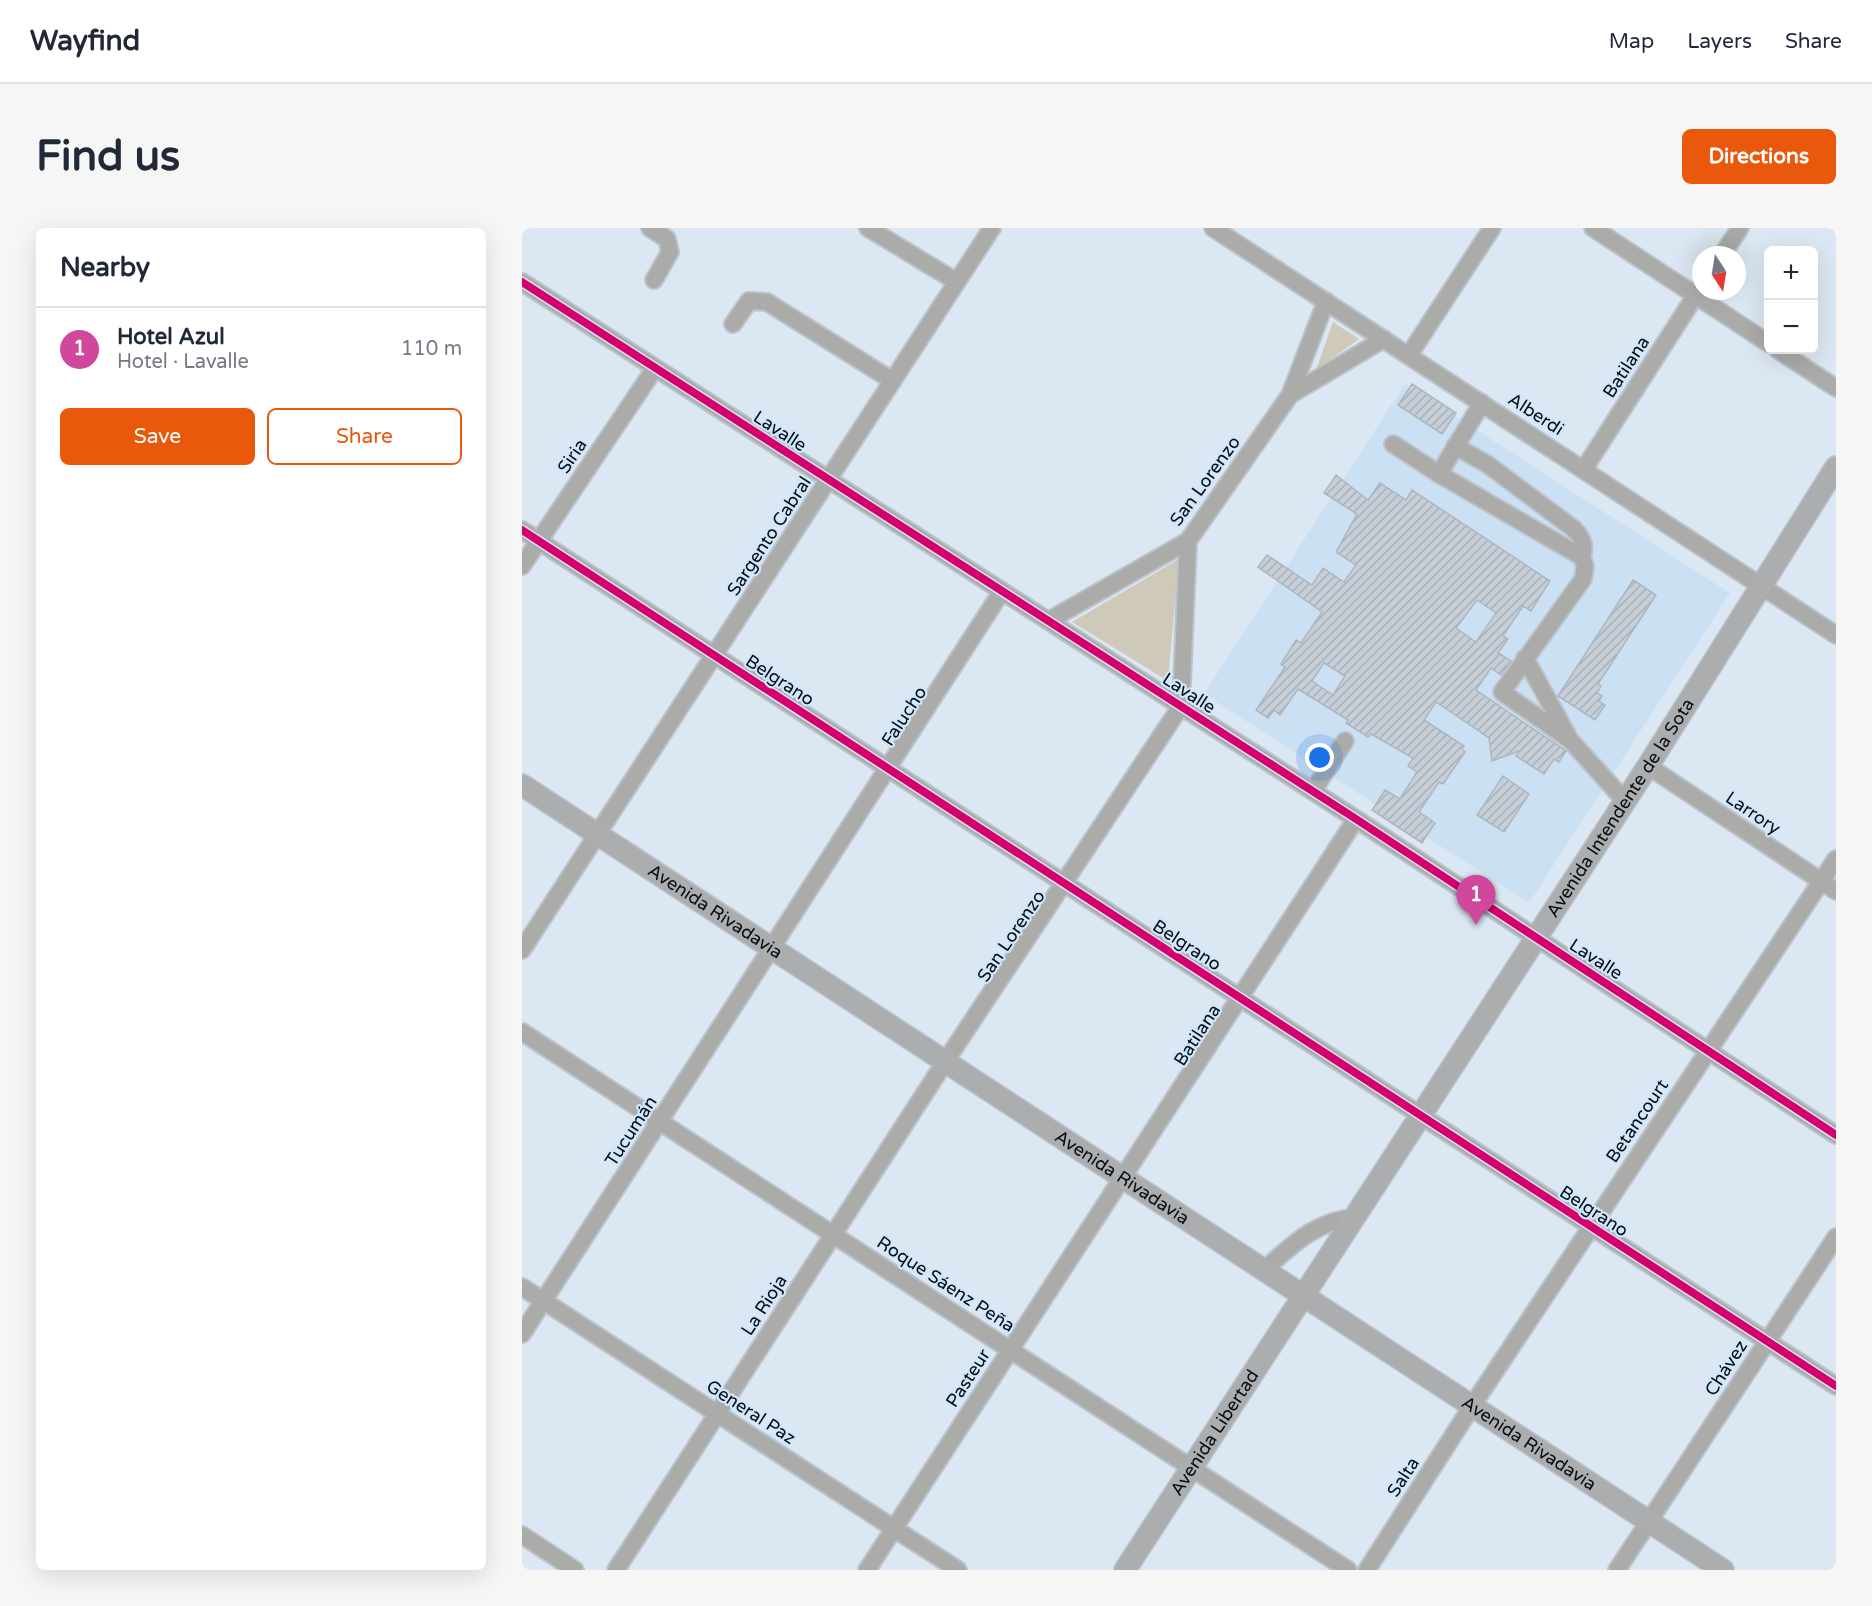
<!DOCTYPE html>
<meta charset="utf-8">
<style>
:root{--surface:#fff;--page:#f6f6f7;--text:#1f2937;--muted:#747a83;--line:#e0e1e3;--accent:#ea580c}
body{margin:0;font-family:"Varela Round",sans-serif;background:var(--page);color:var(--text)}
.controls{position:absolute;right:18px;top:18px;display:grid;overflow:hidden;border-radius:9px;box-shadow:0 6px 24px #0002}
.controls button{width:54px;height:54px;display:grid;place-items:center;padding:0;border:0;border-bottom:2px solid var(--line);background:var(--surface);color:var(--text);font:30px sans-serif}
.compass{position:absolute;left:1170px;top:18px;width:54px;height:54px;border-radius:50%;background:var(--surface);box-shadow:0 6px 24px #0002;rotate:168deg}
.you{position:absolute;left:798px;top:530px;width:21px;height:21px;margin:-15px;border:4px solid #fff;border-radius:50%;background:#1a73e8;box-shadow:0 0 0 9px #1a73e833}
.badge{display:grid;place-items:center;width:39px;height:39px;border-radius:50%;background:var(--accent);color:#fff;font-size:20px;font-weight:700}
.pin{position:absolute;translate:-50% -50px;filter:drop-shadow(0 2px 3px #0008)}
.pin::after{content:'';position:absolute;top:32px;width:21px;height:18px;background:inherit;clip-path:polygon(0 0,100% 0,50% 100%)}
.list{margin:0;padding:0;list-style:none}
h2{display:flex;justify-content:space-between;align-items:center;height:78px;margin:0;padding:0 24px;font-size:26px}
h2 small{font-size:20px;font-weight:400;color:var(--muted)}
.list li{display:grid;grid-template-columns:39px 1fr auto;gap:18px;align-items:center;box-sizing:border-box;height:84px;padding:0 24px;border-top:2px solid var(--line)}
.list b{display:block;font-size:22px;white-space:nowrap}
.list p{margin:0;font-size:20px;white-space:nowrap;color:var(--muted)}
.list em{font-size:20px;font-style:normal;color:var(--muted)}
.actions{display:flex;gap:12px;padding:18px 24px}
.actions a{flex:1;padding:14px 0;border:2px solid var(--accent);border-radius:9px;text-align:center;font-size:21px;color:var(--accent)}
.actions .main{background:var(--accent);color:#fff}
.map{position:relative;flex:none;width:1314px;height:1342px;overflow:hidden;border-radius:9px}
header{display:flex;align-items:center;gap:36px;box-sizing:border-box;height:84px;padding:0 30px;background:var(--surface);border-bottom:2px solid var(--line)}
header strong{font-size:28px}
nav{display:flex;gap:33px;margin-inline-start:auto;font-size:21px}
.intro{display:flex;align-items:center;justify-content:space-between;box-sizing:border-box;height:144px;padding:0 36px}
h1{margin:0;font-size:42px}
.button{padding:15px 27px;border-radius:9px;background:var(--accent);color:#fff;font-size:21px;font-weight:700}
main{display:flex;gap:36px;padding:0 36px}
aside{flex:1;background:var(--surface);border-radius:9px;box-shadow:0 6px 24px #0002}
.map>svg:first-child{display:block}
</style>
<header>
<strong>Wayfind</strong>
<nav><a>Map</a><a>Layers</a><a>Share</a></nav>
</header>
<div class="intro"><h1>Find us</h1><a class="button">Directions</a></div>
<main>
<aside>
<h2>Nearby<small></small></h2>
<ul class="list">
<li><span class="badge" style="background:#d1479c">1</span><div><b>Hotel Azul</b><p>Hotel · Lavalle</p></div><em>110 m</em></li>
</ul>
<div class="actions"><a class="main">Save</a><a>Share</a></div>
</aside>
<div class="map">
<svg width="1314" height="1342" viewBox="0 0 1314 1342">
<defs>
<pattern id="building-hatch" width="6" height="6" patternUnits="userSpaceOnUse" patternTransform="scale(1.5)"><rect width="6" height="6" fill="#c6cfd8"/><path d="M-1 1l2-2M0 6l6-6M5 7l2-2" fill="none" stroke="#a9b1b8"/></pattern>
</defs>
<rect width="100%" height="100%" fill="#dbe7f2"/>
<path fill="#cce0f4" d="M883,156l325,209 -201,310 -325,-209z"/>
<path fill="#cec9b8" d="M811,94l26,17 -43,31z
M657,331l-11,122 -96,-59z"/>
<path fill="url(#building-hatch)" stroke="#acb6be" stroke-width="1.5" fill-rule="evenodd" d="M890,156l44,29 -14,21 -44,-29z
M814,247l32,25 12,-17 26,17 6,-10 138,91 -19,30 -8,-5 -20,30 5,3 -10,14 13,8 -10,14 -10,-7 -15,22 90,61 -7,11 -5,-3 -10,15 -28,-18 3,-5 -27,10 -3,-23 -53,-36 -12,18 40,26 -2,3 3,3 -22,32 -4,-2 -20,30 16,11 -13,20 -50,-33 13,-20 15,9 17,-27 -9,-6 5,-8 -42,-24 -3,3 -22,-14 2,-3 -50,-31 -18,26 -6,-5 -6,8 -12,-8 29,-43 -4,-3 15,-24 5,3 21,-31 -64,-45 9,-12 45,30 11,-17 21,14 12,-17 -20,-13 21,-38 -33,-21zM955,372l19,13 -20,29 -20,-14zM802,435l21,13 -12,19 -21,-14z
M1111,352l23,15 -58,89 3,2 -4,7 5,3 -3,5 6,4 -10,15 -37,-24z
M981,548l26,18 -25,38 -27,-17z"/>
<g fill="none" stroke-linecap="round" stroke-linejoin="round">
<g stroke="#bbc4cd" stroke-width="20">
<path id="minor" d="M128,0l17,11 3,13 -16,28
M346,0l89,54
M691,0l623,407
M1071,0l175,115
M1200,27l18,-27
M0,54l834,537 480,316
M211,96l16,-23 18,1 126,79
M1256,122l58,38
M887,127l83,-127
M768,167l94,-56
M871,216l46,30 143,83 3,9 -2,13 -81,113 68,48 55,61
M933,218l32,18 87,65c8,8 12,16 8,28
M1062,241l117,-182
M917,246l43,-71
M0,302l1314,856
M0,338l133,-198
M526,393l140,-80 102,-146 36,-94
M1003,430l43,78
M1126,538l188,125
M791,563l32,-50
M0,722l470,-722
M0,804l826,538
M742,1042c27,-24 54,-51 91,-52
M0,1059l436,283
M0,1106l480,-743
M0,1307l53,35
M94,1342l329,-508 236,-356 7,-165
M345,1342l489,-751
M845,1342l105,-164 364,-547
M1095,1342l219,-333"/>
</g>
<g stroke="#bbc4cd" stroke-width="24">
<g id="major">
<path id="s1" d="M0,557l1201,785"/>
<path id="s2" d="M603,1342l523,-804 188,-299"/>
</g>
</g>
<use href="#minor" stroke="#ababa9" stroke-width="16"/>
<use href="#major" stroke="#abadae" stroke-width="21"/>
<g stroke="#d1e7fc" stroke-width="11">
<path id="cycleway" d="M0,54l834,537 480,316
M0,302l1314,856"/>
</g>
<use href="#cycleway" stroke="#d6006c" stroke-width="8"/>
</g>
<g text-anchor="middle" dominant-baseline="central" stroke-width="4.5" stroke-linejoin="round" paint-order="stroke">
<g font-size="18" fill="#060d13" stroke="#d1e7fc">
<text transform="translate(1104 139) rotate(-57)">Batilana</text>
<text transform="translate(1014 186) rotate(33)">Alberdi</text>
<text transform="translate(258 203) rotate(33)">Lavalle</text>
<text transform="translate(50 228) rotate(-56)">Siria</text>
<text transform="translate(683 253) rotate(-54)">San Lorenzo</text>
<text transform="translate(247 308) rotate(-57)">Sargento Cabral</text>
<text transform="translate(258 452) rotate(33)">Belgrano</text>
<text transform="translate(667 465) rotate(33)">Lavalle</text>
<text transform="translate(382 488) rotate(-57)">Falucho</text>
<text stroke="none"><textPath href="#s2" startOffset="909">Avenida Intendente de la Sota</textPath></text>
<text transform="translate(1231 585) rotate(34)">Larrory</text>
<text stroke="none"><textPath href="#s1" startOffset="231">Avenida Rivadavia</textPath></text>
<text transform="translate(489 708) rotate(-56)">San Lorenzo</text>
<text transform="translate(665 717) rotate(33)">Belgrano</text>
<text transform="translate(1074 731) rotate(33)">Lavalle</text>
<text transform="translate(675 807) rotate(-57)">Batilana</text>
<text transform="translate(1115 893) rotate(-56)">Betancourt</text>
<text transform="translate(109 903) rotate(-57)">Tucumán</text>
<text stroke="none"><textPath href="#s1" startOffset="717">Avenida Rivadavia</textPath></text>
<text transform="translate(1072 983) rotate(33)">Belgrano</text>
<text transform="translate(424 1056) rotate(33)">Roque Sáenz Peña</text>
<text transform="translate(242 1077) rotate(-57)">La Rioja</text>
<text transform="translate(1204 1140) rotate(-57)">Chávez</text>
<text transform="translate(446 1150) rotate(-57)">Pasteur</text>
<text transform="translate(229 1184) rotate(33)">General Paz</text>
<text stroke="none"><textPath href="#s2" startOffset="164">Avenida Libertad</textPath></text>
<text stroke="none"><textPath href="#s1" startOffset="1203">Avenida Rivadavia</textPath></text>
<text transform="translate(881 1249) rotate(-57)">Salta</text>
</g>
</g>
</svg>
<div class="controls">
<button>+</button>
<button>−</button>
</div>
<svg class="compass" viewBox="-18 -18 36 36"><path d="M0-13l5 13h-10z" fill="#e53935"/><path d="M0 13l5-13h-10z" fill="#747a83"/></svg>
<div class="you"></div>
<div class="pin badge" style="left:954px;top:697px;background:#d1479c">1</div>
</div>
</main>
